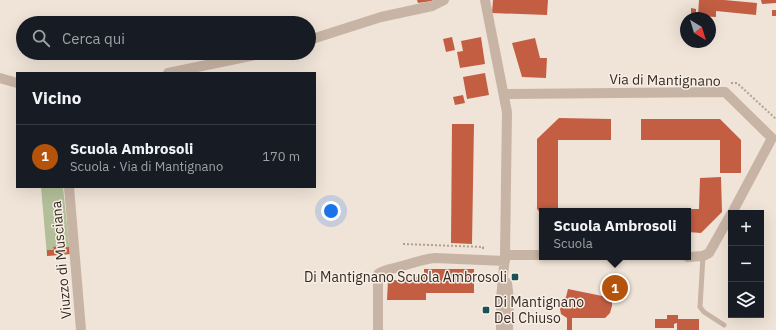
<!DOCTYPE html>
<html lang="it">
<meta charset="utf-8">
<style>
:root{--surface:#171b24;--page:#242831;--text:#f1f3f6;--muted:#9ea1a6;--line:#363941;--accent:#b45309}
body{margin:0;font-family:"IBM Plex Sans",sans-serif;background:var(--page);color:var(--text)}
.controls{position:absolute;right:12px;bottom:12px;display:grid;overflow:hidden;border-radius:0px;box-shadow:0 4px 16px #0002}
.controls button{width:36px;height:36px;display:grid;place-items:center;padding:0;border:0;border-bottom:1px solid var(--line);background:var(--surface);color:var(--text);font:20px sans-serif}
.compass{position:absolute;left:680px;top:12px;width:36px;height:36px;border-radius:50%;background:var(--surface);box-shadow:0 4px 16px #0002;rotate:142deg}
.you{position:absolute;left:331px;top:211px;width:14px;height:14px;margin:-10px;border:3px solid #fff;border-radius:50%;background:#1a73e8;box-shadow:0 0 0 6px #1a73e833}
.badge{display:grid;place-items:center;width:26px;height:26px;border-radius:50%;background:var(--accent);color:#fff;font-size:13px;font-weight:700}
.pin{position:absolute;translate:-50% -50%;border:2px solid #fff;box-shadow:0 1px 4px #0006}
.popup{position:absolute;left:539px;top:208px;width:152px;height:52px;box-sizing:border-box;display:grid;place-content:center;border-radius:0px;background:var(--surface);filter:drop-shadow(0 1px 3px #0005);font-size:13px;white-space:nowrap;color:var(--muted)}
.popup b{font-size:15px;color:var(--text)}
.popup::after{content:'';position:absolute;left:50%;top:100%;margin-left:-8px;border:8px solid transparent;border-top-color:var(--surface)}
.list{margin:0;padding:0;list-style:none}
h2{display:flex;justify-content:space-between;align-items:center;height:52px;margin:0;padding:0 16px;font-size:17px}
h2 small{font-size:13px;font-weight:400;color:var(--muted)}
.list li{display:grid;grid-template-columns:26px 1fr auto;gap:12px;align-items:center;box-sizing:border-box;height:64px;padding:0 16px;border-top:1px solid var(--line)}
.list b{display:block;font-size:15px;white-space:nowrap}
.list p{margin:0;font-size:13px;white-space:nowrap;color:var(--muted)}
.list em{font-size:13px;font-style:normal;color:var(--muted)}
.icon{flex:none;width:22px;height:22px;fill:none;stroke:currentColor;stroke-width:2;stroke-linecap:round;stroke-linejoin:round}
.map{position:relative;flex:none;width:776px;height:330px;overflow:hidden}
.search{position:absolute;background:var(--surface);box-shadow:0 4px 16px #0002;left:16px;top:16px;width:300px;height:44px;display:flex;align-items:center;gap:10px;box-sizing:border-box;padding:0 14px;border-radius:22px;color:var(--muted);font-size:15px}
.panel{position:absolute;background:var(--surface);box-shadow:0 4px 16px #0002;left:16px;top:72px;width:300px;height:116px;border-radius:0px}
.map>svg:first-child{display:block}
</style>
<div class="map">
<svg width="776" height="330" viewBox="0 0 776 330">
<rect width="100%" height="100%" fill="#f0e4d8"/>
<path fill="#b3bf99" d="M41,187h22l7,67 -23,2z"/>
<path fill="#c35e43" d="M417,0h15v1l-14,2z
M493,0h55l-1,15 -55,-2z
M699,0h25l33,3 -1,12 -40,-4v6l-18,-1z
M761,0h15v3l-14,1z
M691,8l5,1v5h-5z
M772,10h4v6h-4z
M452,37l3,13 -9,2 -3,-13z
M481,37l4,27 -25,4 -3,-16 6,-1 -2,-10z
M535,38l5,20h7l-1,20 -24,-1 -10,-34z
M485,73l4,22 -22,4 -4,-22z
M463,95l2,8 -10,2 -2,-8z
M559,118l52,1v21h-53v68l52,1v2h-68v4l-5,-6v-70z
M641,119h79l21,21v33h-21v-33h-79z
M452,124h22l-2,120 -21,-1z
M721,177l1,35 -21,21 -13,-1v-21h-49v-2h60l1,-31z
M62,246v2l7,-1 1,7 -23,2v-6h7l-1,-3z
M424,269h50v24h-48v7h-39l1,-20h22l1,-3h13z
M568,289l44,9v8l-2,7 -5,5h-33v12h-5v-12l-6,-4 -2,-10 1,-3 6,-4z
M667,315h11v4h21v11h-22v-7l-3,1v4h-19v-9h12z"/>
<g fill="none" stroke-linecap="round" stroke-linejoin="round">
<path stroke="#b39e8f" stroke-width="2" stroke-dasharray="2 2" stroke-linecap="butt" d="M731,83h6l39,36
M403,244l80,3v2"/>
<path stroke="#c8b4a5" stroke-width="5" d="M703,256l-3,51 4,5 20,13"/>
<path stroke="#c8b4a5" stroke-width="10" d="M485,0l22,112 -2,143 -4,44v31
M309,40l72,-23 51,-11 12,-6
M168,73l97,-20
M0,78l17,5
M504,94l221,-2 47,46 -40,75
M69,187l12,143
M505,255h37
M688,257l15,-1 6,-3 22,-39
M507,283l2,16 -1,31
M378,330v-56c7,-5 15,-5 24,-8 11,-3 21,-7 33,-8l70,3"/>
</g>
<g fill="#1d5254" stroke="#f8eee4" stroke-width="1.5">
<rect x="511" y="273" width="8" height="8" rx="2"/>
<rect x="482" y="306" width="8" height="8" rx="2"/>
</g>
<g text-anchor="middle" dominant-baseline="central" stroke-width="3" stroke-linejoin="round" paint-order="stroke">
<g font-size="14" fill="#332a26" stroke="#f8eee4">
<text transform="translate(665 80) rotate(1)">Via di Mantignano</text>
<text transform="translate(61 260) rotate(-95)">Viuzzo di Musciana</text>
</g>
<g font-size="14" fill="#332a26" stroke="#f8eee4" text-anchor="end">
<text x="507" y="277">Di Mantignano Scuola Ambrosoli</text>
<text x="494" y="302" text-anchor="start">Di Mantignano<tspan x="494" dy="16">Del Chiuso</tspan></text>
</g>
</g>
</svg>
<div class="controls">
<button>+</button>
<button>−</button>
<button><svg class="icon" aria-label="layers" viewBox="0 0 24 24"><path d="M12 4l9 5-9 5-9-5zM3 14l9 5 9-5"/></svg></button>
</div>
<svg class="compass" viewBox="-18 -18 36 36"><path d="M0-13l5 13h-10z" fill="#e53935"/><path d="M0 13l5-13h-10z" fill="#9ea1a6"/></svg>
<div class="you"></div>
<div class="pin badge" style="left:615px;top:288px">1</div>
<div class="popup"><b>Scuola Ambrosoli</b>Scuola</div>
<div class="search"><svg class="icon" aria-label="search" viewBox="0 0 24 24"><circle cx="10" cy="10" r="6"/><path d="M15 15l6 6"/></svg>Cerca qui</div>
<section class="panel">
<h2>Vicino<small></small></h2>
<ul class="list">
<li><span class="badge">1</span><div><b>Scuola Ambrosoli</b><p>Scuola · Via di Mantignano</p></div><em>170 m</em></li>
</ul>
</section>
</div>
